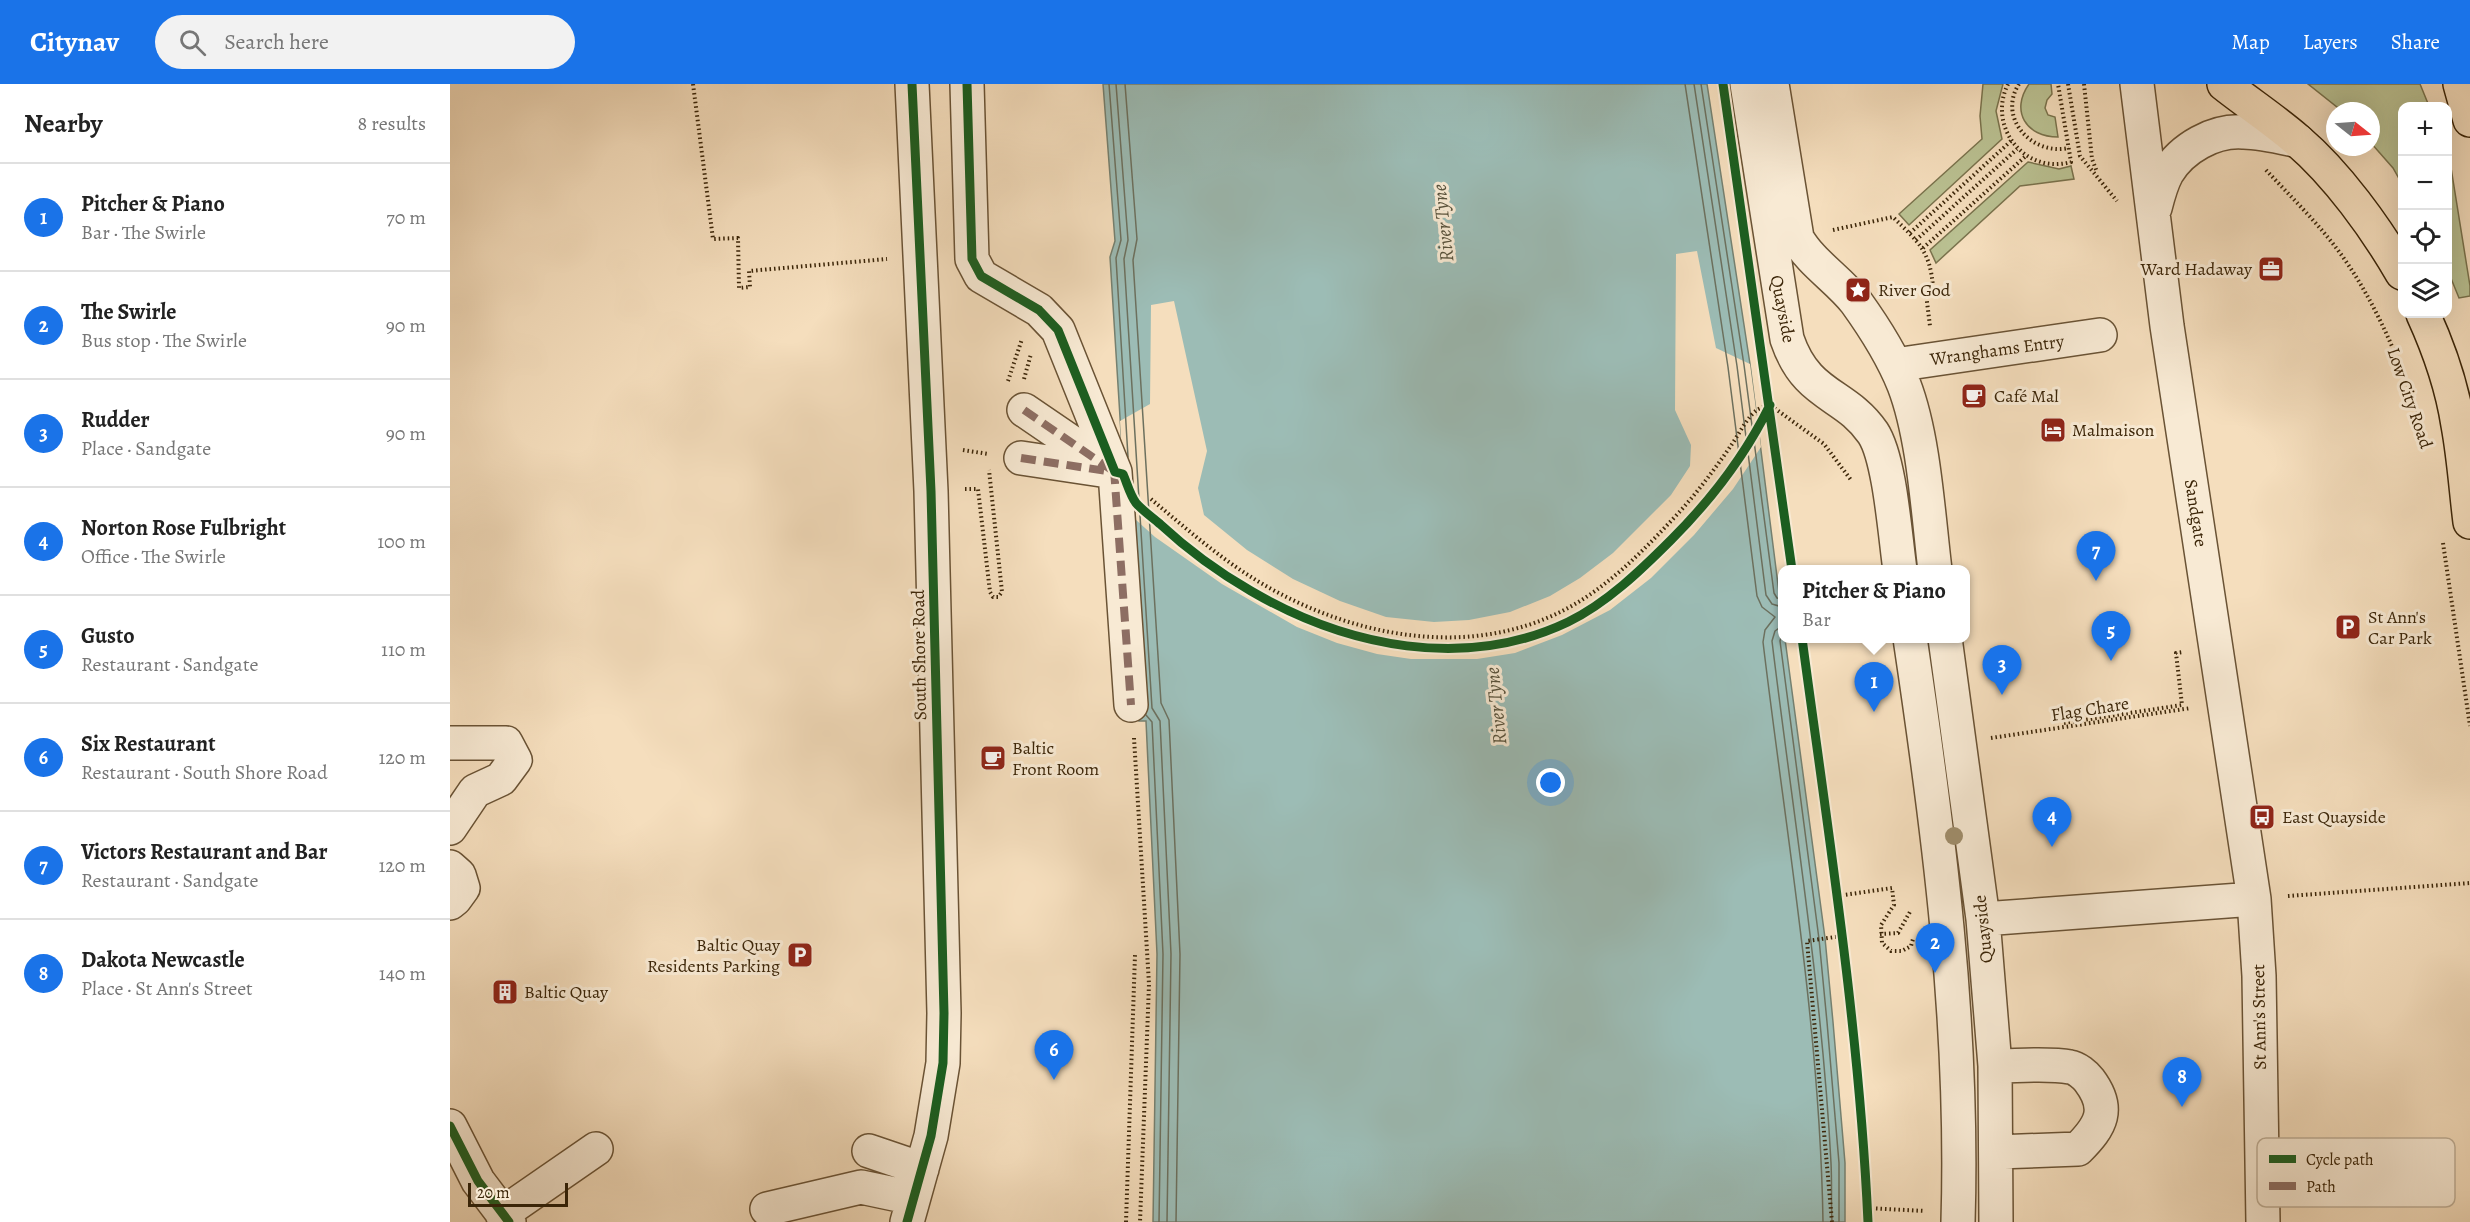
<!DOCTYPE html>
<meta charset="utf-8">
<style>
:root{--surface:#fff;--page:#f2f2f2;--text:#222;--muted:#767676;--line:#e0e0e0;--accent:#1a73e8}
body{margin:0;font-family:Alegreya,serif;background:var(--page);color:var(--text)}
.controls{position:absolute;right:18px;top:18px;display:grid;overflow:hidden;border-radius:12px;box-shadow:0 6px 24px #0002}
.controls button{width:54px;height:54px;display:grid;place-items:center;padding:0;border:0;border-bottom:2px solid var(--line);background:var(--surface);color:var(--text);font:30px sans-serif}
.compass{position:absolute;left:1876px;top:18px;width:54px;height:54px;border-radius:50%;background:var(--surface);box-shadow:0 6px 24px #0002;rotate:107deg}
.scale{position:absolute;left:18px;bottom:15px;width:100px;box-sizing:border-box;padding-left:6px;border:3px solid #3b2508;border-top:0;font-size:16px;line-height:21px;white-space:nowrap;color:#3b2508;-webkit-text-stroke:4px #f8ead4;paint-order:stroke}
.you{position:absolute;left:1101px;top:699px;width:21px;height:21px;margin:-15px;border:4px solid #fff;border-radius:50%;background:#1a73e8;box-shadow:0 0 0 9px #1a73e833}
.badge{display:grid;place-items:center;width:39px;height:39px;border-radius:50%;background:var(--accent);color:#fff;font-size:20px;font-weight:700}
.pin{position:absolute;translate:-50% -50px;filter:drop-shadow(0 2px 3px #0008)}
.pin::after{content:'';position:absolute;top:32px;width:21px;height:18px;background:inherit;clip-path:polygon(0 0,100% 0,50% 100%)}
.popup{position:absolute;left:1328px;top:481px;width:192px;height:78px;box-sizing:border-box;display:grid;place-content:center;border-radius:12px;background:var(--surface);filter:drop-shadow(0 2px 4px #0005);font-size:20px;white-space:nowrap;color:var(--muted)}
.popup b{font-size:22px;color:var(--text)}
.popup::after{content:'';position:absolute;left:50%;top:100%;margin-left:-12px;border:12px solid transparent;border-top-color:var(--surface)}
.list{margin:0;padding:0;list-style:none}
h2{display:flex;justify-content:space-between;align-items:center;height:78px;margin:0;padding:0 24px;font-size:26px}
h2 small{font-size:20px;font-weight:400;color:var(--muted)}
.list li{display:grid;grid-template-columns:39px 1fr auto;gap:18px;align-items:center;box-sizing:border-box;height:108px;padding:0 24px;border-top:2px solid var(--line)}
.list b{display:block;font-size:22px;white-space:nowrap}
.list p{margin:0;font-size:20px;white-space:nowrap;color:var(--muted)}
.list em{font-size:20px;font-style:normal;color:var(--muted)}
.icon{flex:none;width:33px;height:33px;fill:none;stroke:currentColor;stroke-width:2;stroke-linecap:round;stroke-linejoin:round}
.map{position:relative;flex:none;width:2020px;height:1138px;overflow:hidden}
header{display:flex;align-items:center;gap:36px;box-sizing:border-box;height:84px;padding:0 30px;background:var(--accent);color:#fff}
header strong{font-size:28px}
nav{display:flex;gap:33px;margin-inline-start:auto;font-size:21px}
.search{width:420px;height:54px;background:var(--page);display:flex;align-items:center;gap:15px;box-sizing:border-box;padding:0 21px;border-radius:33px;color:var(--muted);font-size:22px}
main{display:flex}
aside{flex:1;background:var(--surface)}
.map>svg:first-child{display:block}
</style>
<header>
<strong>Citynav</strong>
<div class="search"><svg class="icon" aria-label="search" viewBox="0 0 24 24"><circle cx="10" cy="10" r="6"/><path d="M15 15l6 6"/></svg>Search here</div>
<nav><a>Map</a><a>Layers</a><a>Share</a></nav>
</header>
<main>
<aside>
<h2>Nearby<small>8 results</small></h2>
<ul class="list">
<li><span class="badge">1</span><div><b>Pitcher &amp; Piano</b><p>Bar · The Swirle</p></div><em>70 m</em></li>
<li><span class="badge">2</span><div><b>The Swirle</b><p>Bus stop · The Swirle</p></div><em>90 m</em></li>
<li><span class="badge">3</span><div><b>Rudder</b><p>Place · Sandgate</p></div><em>90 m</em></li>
<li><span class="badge">4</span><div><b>Norton Rose Fulbright</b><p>Office · The Swirle</p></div><em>100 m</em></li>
<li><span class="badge">5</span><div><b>Gusto</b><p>Restaurant · Sandgate</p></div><em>110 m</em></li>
<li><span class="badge">6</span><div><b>Six Restaurant</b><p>Restaurant · South Shore Road</p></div><em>120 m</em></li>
<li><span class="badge">7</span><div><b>Victors Restaurant and Bar</b><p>Restaurant · Sandgate</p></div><em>120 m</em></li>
<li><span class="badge">8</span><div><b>Dakota Newcastle</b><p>Place · St Ann's Street</p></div><em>140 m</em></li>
</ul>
</aside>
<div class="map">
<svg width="2020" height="1138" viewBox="0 0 2020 1138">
<rect width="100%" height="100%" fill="#f5debd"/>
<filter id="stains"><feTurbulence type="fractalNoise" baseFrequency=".00333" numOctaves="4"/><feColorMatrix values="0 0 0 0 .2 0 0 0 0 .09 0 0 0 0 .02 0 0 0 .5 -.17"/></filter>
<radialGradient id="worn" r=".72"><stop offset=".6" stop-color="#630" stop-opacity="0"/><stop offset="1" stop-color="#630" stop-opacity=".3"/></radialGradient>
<path fill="#bac192" stroke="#7a734d" stroke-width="1.5" d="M1533,0h20l-7,27 6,28 -93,86 -10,-11 83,-75 -2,-23z
M1579,0h22l1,10 -5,6 -2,8 3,7 7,2 3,20c-32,0 -48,-26 -29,-53z
M1858,0h112l9,22h-27v78l-9,-16 -22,-25v-32h-29z
M1998,65l22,137v10l-11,2 -11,-27z
M1578,78l31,7 12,-3 3,13 -54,7 -84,77 -6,-13z"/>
<path fill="#9cbcb5" stroke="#758070" stroke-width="1.5" d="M653,0h604l43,280 32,252v22l3,1 40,299 8,84 12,141v59h-692l4,-268 -11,-233h-7l-29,-464 5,-16z"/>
<path fill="#f5debd" d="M1247,167l19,97 34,16 11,83 -28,42 -39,46 -43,43 -41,32 -48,25 -47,18 -38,6h-66l-34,-5 -40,-11 -40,-16 -75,-43 -67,-47 -30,-27 -5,-89 30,-17 1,-99 23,-4 33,150 -9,37 6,27 43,35 46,29 47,22 46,16 48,5 35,-2 41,-8 40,-16 30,-18 33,-25 58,-58 19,-29 1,-21 -16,-35 1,-156z"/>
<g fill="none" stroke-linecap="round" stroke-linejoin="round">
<path stroke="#6c705e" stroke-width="1.5" d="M659,0l12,156 -5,18 12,199
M666,0l12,156 -4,19 28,449 8,13 11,233 -4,268
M675,0l12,155 -4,21 28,443 8,17 11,234 -4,268
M1235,0l43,283 29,229 5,11 13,10 -10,13 -2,12c23,193 57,385 60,580
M1244,0l43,282 29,229 6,9 10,3
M1251,0l43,281 30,228 3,5 5,1
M1332,542l-7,5 -3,10c21,174 50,347 59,522 1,19 0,39 1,59
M1332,550l-2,7 39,298 8,83 12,141v59
M696,631l6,7 11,232 -4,268"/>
<g stroke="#6a5335" stroke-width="36">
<path id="minor" d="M517,0l5,175 9,17 58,34 19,20 57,142 16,233
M1297,0l40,255c20,59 58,53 86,94 17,26 22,103 27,137
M1322,0l25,154c14,25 41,41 59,64 18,25 36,53 48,83 20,52 24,128 31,185
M1687,0l30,242 87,573 5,77 4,246
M1705,124c3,-12 6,-24 12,-35 15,-25 47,-43 76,-41 18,0 37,5 55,9
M1445,281l205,-30
M574,326l91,62
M571,374l87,13
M1460,554c29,194 54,388 48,584
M1495,554l38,281 12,147 1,156
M0,659h56l9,17 -14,19 -26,12 -25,37
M0,783l9,8 4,13 -8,11 -5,4
M1533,835l271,-20
M1545,982c22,0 54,-3 75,1 7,1 15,8 19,13 22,29 12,46 -11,69l-81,3
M0,1042l28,55 31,41
M419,1067l53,18
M317,1125l94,-22 52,11
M52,1130l94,-65
M457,1138l24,-86 12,-73 1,-50 -13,-522 -19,-407"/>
</g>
<g stroke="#3b2508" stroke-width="36">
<path id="major" d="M1774,0c24,19 50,36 73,56 40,34 79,88 105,133
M2010,0l10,36
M1973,230c16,35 29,72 35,111 6,32 8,65 12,97"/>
</g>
<path stroke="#3b2508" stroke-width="4" stroke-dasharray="1.5 3" stroke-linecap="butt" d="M243,0l20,155 25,-1 1,50 11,-1 -1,-16 138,-12
M1558,0c-21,42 16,91 63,78l-13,-78
M1569,0c-22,34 13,72 50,64
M1618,0l12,72 37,45
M1634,0l8,75 5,13
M1816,86c27,29 57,58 79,90 34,49 55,103 75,158
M1383,146l60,-13c25,25 37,33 40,70l-7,7 4,32
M1460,149l101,-92
M1466,156l101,-91
M1473,164l104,-93
M574,295l7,-25
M558,297l14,-42
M513,366l25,4
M515,405h13l12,103 3,5h5l4,-5 -13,-122
M701,415c39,33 79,68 124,92 91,49 206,68 300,13 36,-21 67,-52 96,-83 22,-23 41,-48 59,-74 8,-11 17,-30 27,-37 3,-2 9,-4 13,-5l54,39 27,36
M1993,459l27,183
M1614,639l118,-18 -6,-52 7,-1
M684,654l15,246 -9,238
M1541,654l200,-30
M1387,812l55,-8 2,17 -13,20 1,18 9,8h11l9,-5 2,-7
M1838,812l182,-13
M1430,850l18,-1 13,-23
M1417,1124l58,3
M676,1138l9,-267
M1382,1138l-25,-281 35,-5"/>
<use href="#minor" stroke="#f8ead4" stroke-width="33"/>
<use href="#major" stroke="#f5debd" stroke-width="33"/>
<path stroke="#8d6e63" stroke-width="8" stroke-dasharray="15 8" stroke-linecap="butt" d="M574,326l89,61
M571,374l92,14
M664,385l17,236"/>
<g stroke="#f8ead4" stroke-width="13">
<path id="cycleway" d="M517,0l5,175 9,17 58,34 19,20 57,142 8,2c4,9 7,21 13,29 7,8 16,14 24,21 28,26 58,48 91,67 96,56 214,80 317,31 39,-19 73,-52 103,-82 39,-39 75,-86 99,-135
M1273,0l69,486
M1352,554c26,194 57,388 66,584
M0,1042l28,55 31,41
M457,1138l24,-86 12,-73 1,-50 -13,-522 -19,-407"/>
</g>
<use href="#cycleway" stroke="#1b5e20" stroke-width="9"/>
</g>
<circle fill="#a08e6c" cx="1504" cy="752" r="9"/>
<defs>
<g id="office-square" transform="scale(1.35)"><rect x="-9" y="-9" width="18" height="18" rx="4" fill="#8f2418" stroke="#f8ead4"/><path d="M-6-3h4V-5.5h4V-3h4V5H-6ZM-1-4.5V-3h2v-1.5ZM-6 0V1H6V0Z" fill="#fff"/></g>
<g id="sight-square" transform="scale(1.35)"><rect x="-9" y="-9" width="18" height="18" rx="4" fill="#8f2418" stroke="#f8ead4"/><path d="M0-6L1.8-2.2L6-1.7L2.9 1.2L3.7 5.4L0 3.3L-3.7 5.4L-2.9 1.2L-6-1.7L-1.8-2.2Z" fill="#fff"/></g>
<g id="cafe-square" transform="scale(1.35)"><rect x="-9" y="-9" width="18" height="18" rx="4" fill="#8f2418" stroke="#f8ead4"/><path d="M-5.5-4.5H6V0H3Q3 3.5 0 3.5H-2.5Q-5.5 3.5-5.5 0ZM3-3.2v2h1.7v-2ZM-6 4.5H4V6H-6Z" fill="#fff"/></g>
<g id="hotel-square" transform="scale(1.35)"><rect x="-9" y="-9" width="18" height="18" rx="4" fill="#8f2418" stroke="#f8ead4"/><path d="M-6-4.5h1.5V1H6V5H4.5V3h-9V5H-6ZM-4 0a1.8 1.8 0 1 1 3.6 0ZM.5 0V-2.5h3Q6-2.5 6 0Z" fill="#fff"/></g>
<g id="parking-square" transform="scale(1.35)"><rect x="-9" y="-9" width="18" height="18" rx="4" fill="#8f2418" stroke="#f8ead4"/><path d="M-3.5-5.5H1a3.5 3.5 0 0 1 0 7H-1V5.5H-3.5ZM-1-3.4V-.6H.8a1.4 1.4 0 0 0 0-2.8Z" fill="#fff"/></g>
<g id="bus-square" transform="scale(1.35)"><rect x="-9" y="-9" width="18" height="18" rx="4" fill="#8f2418" stroke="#f8ead4"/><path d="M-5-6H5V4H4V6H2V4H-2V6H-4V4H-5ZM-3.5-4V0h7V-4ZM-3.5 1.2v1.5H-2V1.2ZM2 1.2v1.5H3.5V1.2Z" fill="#fff"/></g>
<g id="building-square" transform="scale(1.35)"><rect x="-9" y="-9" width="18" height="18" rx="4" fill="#8f2418" stroke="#f8ead4"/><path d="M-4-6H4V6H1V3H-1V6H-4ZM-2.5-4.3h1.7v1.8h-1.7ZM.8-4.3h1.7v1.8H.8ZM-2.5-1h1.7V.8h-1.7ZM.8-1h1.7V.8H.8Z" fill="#fff"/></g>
</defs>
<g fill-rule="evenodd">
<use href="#office-square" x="1821" y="185"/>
<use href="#sight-square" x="1408" y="206"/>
<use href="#cafe-square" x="1524" y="312"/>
<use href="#hotel-square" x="1603" y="346"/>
<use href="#parking-square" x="1898" y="543"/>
<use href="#cafe-square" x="543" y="674"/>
<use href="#bus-square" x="1812" y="733"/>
<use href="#parking-square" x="350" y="871"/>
<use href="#building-square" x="55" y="908"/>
</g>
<g text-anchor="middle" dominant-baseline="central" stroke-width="6" stroke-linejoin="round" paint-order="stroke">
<g font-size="18" fill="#3b2508" stroke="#f8ead4" text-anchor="start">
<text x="1802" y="185" text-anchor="end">Ward Hadaway</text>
<text x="1428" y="206">River God</text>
<text x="1544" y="312">Café Mal</text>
<text x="1622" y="346">Malmaison</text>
<text x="1918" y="533">St Ann's<tspan x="1918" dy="21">Car Park</tspan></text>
<text x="562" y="664">Baltic<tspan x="562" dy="21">Front Room</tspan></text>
<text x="1832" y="733">East Quayside</text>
<text x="330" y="861" text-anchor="end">Baltic Quay<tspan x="330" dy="21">Residents Parking</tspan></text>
<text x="74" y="908">Baltic Quay</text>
</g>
<g font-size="18" fill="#3b2508" stroke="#f8ead4">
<text transform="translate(1333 225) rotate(79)">Quayside</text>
<text transform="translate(1547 266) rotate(-8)">Wranghams Entry</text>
<text transform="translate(1960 314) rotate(71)">Low City Road</text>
<text transform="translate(1746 429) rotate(81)">Sandgate</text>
<text transform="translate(469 571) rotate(-91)">South Shore Road</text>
<text transform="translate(1640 625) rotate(-9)">Flag Chare</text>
<text transform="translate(1533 845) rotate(-96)">Quayside</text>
<text transform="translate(1809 933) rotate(-91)">St Ann's Street</text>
</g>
<g font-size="20" font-style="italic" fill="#58523c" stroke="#f8ead4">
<text transform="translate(993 139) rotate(-96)">River Tyne</text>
<text transform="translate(1046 622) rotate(-96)">River Tyne</text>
</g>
</g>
<rect x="1807" y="1054" width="198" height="69" rx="9" fill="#f8ead4" stroke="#bfaf97" stroke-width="1.5"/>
<rect x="1819" y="1071" width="27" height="8" fill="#1b5e20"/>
<rect x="1819" y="1098" width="27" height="8" fill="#8d6e63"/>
<g font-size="16" fill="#3b2508">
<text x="1856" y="1081">Cycle path</text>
<text x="1856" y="1108">Path</text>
</g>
<rect width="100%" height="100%" filter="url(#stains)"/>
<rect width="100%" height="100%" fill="url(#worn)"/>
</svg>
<div class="controls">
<button>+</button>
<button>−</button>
<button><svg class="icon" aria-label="locate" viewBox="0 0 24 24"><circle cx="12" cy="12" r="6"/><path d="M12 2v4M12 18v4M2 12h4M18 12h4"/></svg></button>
<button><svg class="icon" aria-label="layers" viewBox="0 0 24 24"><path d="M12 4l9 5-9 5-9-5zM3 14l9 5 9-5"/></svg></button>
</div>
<svg class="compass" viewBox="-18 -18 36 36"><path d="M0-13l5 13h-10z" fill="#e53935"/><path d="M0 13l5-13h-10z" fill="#767676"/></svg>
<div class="scale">20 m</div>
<div class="you"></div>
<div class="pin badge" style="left:1424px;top:628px">1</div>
<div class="popup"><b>Pitcher &amp; Piano</b>Bar</div>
<div class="pin badge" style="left:1485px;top:889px">2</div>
<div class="pin badge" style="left:1552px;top:611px">3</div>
<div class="pin badge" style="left:1602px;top:763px">4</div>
<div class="pin badge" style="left:1661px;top:577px">5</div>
<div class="pin badge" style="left:604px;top:996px">6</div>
<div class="pin badge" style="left:1646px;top:497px">7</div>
<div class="pin badge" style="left:1732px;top:1023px">8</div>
</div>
</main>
